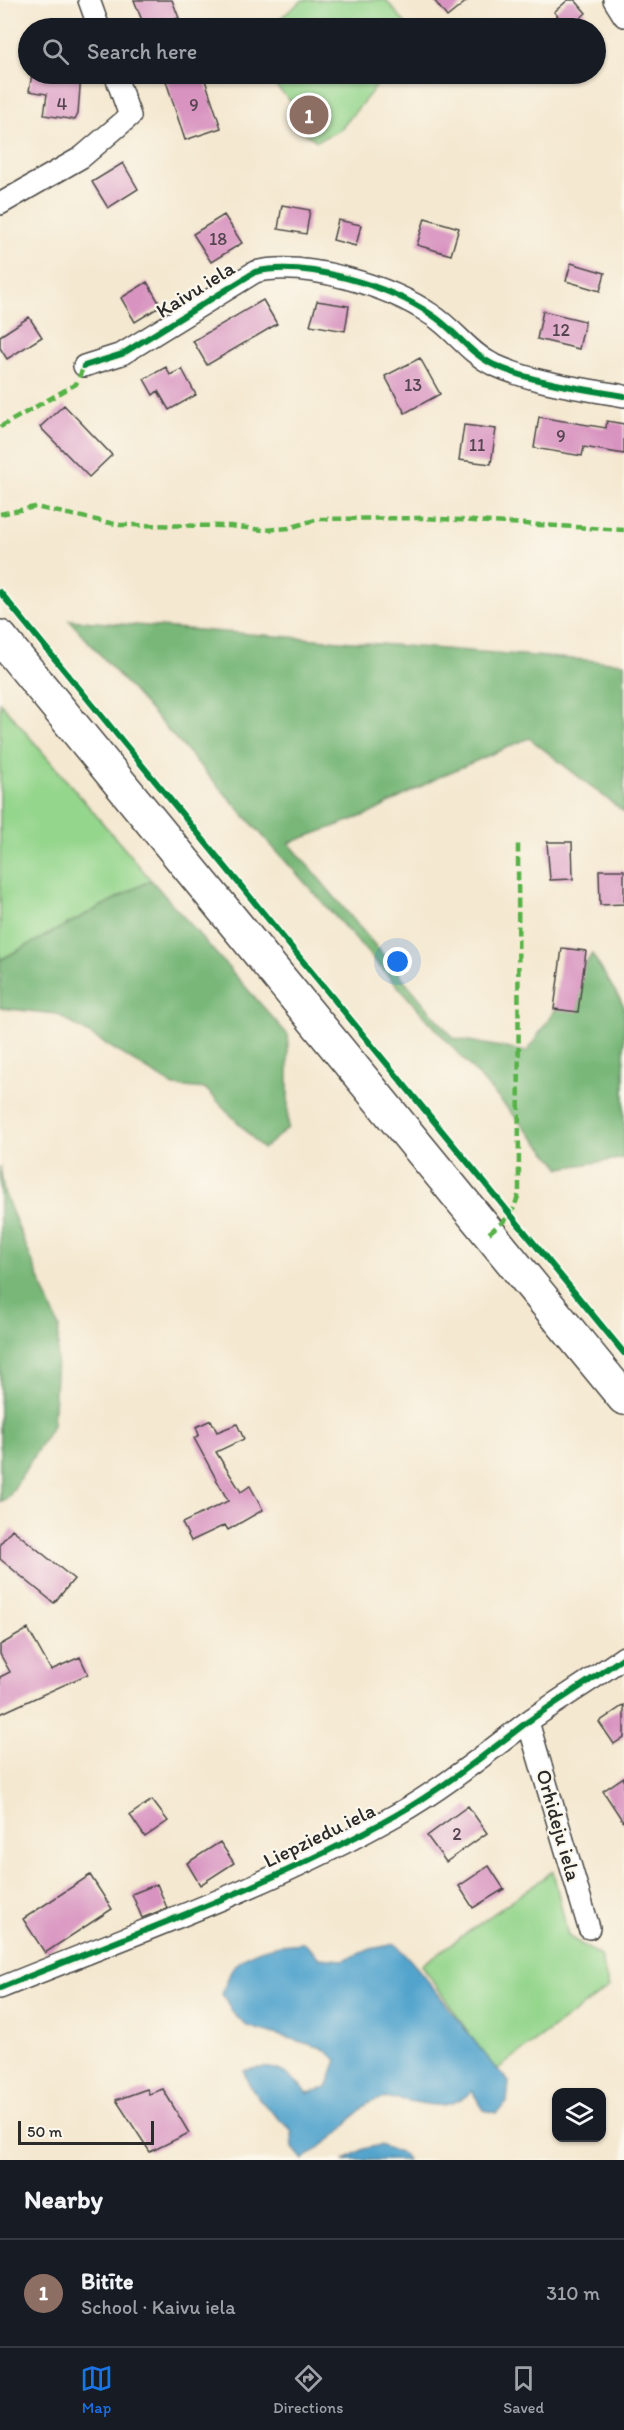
<!DOCTYPE html>
<meta charset="utf-8">
<style>
:root{--surface:#171b24;--page:#20242c;--text:#f1f3f6;--muted:#9ea1a6;--line:#363941;--accent:#1a73e8}
body{margin:0;font-family:Itim,sans-serif;background:var(--page);color:var(--text)}
.controls{position:absolute;right:18px;bottom:18px;display:grid;overflow:hidden;border-radius:12px;box-shadow:0 2px 4px #0004}
.controls button{width:54px;height:54px;display:grid;place-items:center;padding:0;border:0;border-bottom:2px solid var(--line);background:var(--surface);color:var(--text);font:30px sans-serif}
.scale{position:absolute;left:18px;bottom:15px;width:136px;box-sizing:border-box;padding-left:6px;border:3px solid #2b2b2b;border-top:0;font-size:16px;line-height:21px;white-space:nowrap;color:#2b2b2b;-webkit-text-stroke:4px #fbf7ec;paint-order:stroke}
.you{position:absolute;left:398px;top:962px;width:21px;height:21px;margin:-15px;border:4px solid #fff;border-radius:50%;background:#1a73e8;box-shadow:0 0 0 9px #1a73e833}
.badge{display:grid;place-items:center;width:39px;height:39px;border-radius:50%;background:var(--accent);color:#fff;font-size:20px;font-weight:700}
.pin{position:absolute;translate:-50% -50%;border:3px solid #fff;box-shadow:0 2px 6px #0006}
.list{margin:0;padding:0;list-style:none}
h2{display:flex;justify-content:space-between;align-items:center;height:78px;margin:0;padding:0 24px;font-size:26px}
h2 small{font-size:20px;font-weight:400;color:var(--muted)}
.list li{display:grid;grid-template-columns:39px 1fr auto;gap:18px;align-items:center;box-sizing:border-box;height:108px;padding:0 24px;border-top:2px solid var(--line)}
.list b{display:block;font-size:22px;white-space:nowrap}
.list p{margin:0;font-size:20px;white-space:nowrap;color:var(--muted)}
.list em{font-size:20px;font-style:normal;color:var(--muted)}
.icon{flex:none;width:33px;height:33px;fill:none;stroke:currentColor;stroke-width:2;stroke-linecap:round;stroke-linejoin:round}
.map{position:relative;flex:none;width:624px;height:2160px;overflow:hidden}
.search{position:absolute;background:var(--surface);box-shadow:0 2px 4px #0004;left:18px;right:18px;top:18px;height:66px;display:flex;align-items:center;gap:15px;box-sizing:border-box;padding:0 21px;border-radius:33px;color:var(--muted);font-size:22px}
.sheet{height:186px;background:var(--surface)}
nav{display:flex;justify-content:space-around;align-items:center;box-sizing:border-box;height:84px;border-top:2px solid var(--line);background:var(--surface);font-size:16px;color:var(--muted)}
nav a{display:grid;justify-items:center;gap:3px}
nav .on{color:var(--accent)}
.map>svg:first-child{display:block}
</style>
<div class="map">
<svg width="624" height="2160" viewBox="0 0 624 2160">
<rect width="100%" height="100%" fill="#fbf7ec"/>
<filter id="ink" filterUnits="userSpaceOnUse"><feTurbulence type="fractalNoise" baseFrequency=".0167" numOctaves="2"/><feDisplacementMap in="SourceGraphic" scale="12" xChannelSelector="R" yChannelSelector="G"/><feConvolveMatrix kernelMatrix="1 2 1 2 8 2 1 2 1" color-interpolation-filters="sRGB"/></filter>
<filter id="wash" filterUnits="userSpaceOnUse"><feTurbulence type="fractalNoise" baseFrequency=".008" numOctaves="4" result="noise"/><feDisplacementMap in="SourceGraphic" scale="24" xChannelSelector="R" yChannelSelector="G"/><feGaussianBlur stdDeviation="1.35" result="paint"/><feColorMatrix in="noise" values="0 0 0 0 0 0 0 0 0 0 0 0 0 0 0 0 0 1.4 0 .05"/><feComposite in="paint" operator="in"/></filter>
<g filter="url(#wash)">
<rect width="100%" height="100%" fill="#f4e8d0"/>
<path fill="#95d68d" stroke="#60805c" stroke-width="1.5" d="M303,0h83l23,28h-141z
M263,74h134l-18,9 -39,47 -23,11 -20,-13 -2,-23z
M0,702l151,178 -151,80z
M553,1871l15,65 32,20 9,31 -114,84 -73,-106z"/>
<path fill="#78b778" stroke="#527152" stroke-width="1.5" d="M69,620l555,43v149l-95,-74 -90,39 -68,36 -82,30 164,195 74,14 65,-98 32,52v152l-63,10z
M151,880l137,155v93l-25,21 -57,-60 -32,-3 -117,-72 -57,-6v-48z
M0,1166l4,26 55,135 -6,98 -45,73 -8,4z"/>
<path fill="#52a4cd" stroke="#3e687c" stroke-width="1.5" d="M305,1943l14,15 24,2 28,-11 24,-5c43,43 73,95 114,138l-2,21 -11,10 -12,-3 -12,-19c-34,32 -66,-2 -98,10 -14,5 -24,21 -34,31 -12,10 -25,18 -37,28l-10,-12 -1,-16c-18,-21 -41,-33 -48,-61 31,-9 43,1 64,22l19,-5 10,-28 -15,-12 -75,-22 -13,-12 -12,-20c4,-8 6,-20 12,-27 17,-20 47,-23 71,-24z
M380,2145l23,9 4,6h-63l19,-11z"/>
<g id="blocks">
<path fill="#d893c0" d="M134,0h38l7,18 -34,10z
M434,0h34l-21,17z
M568,0h7l11,13 -17,15 -15,-16z
M32,74h49l-3,40 -3,6 -31,-5 3,-21 -18,-3z
M189,74h14l18,54 -36,12 -19,-59z
M123,163l15,26 -30,19 -16,-26z
M282,205l28,5 -4,24 -28,-5z
M224,215l18,28 -31,19 -18,-28z
M425,218l34,10 -8,27 -34,-10z
M338,220l23,5 -5,21 -23,-6z
M571,263l34,10 -5,18 -34,-10z
M147,282l14,24 -26,16 -14,-24z
M263,300l14,24 -70,41 -14,-24z
M317,301l32,5 -4,25 -35,-6z
M543,311l42,10 -6,28 -42,-10z
M29,317l13,20 -35,22 -7,-11v-12z
M420,358l20,36 -35,19 -20,-37z
M166,367l4,8 12,-6 14,26 -27,15 -11,-19 -5,4 -9,-16z
M64,405l48,50 -23,22 -49,-50z
M539,417l67,11 1,-7 17,3v30l-40,-7 -2,9 -48,-8z
M464,425l32,4 -5,35 -32,-4z
M547,842h25l1,37 -23,1z
M599,870h25v34l-24,1z
M562,948l24,3 -8,61 -24,-3z
M211,1420l6,12 20,-8 7,15 -28,13 25,40 9,-6 13,24 -35,20 -3,-5 -34,16 -9,-18 46,-22 -34,-63 5,-3 -3,-8z
M12,1529l62,50 -20,24 -54,-44v-15z
M28,1629l23,41 29,-13 8,17 -88,40v-37l10,-5 -10,-18v-9z
M624,1705v32l-10,7 -15,-22z
M624,1777v46l-21,-32z
M152,1800l16,21 -23,16 -15,-22z
M468,1806l19,27 -41,29 -19,-26z
M220,1842l14,21 -34,22 -13,-22z
M489,1866l15,23 -31,19 -14,-22z
M90,1875l22,34 -67,44 -22,-34z
M157,1884l10,24 -25,10 -10,-24z
M147,2089l2,5 14,-5 26,44 -39,19 -34,-52z"/>
</g>
</g>
<g filter="url(#ink)">
<use href="#blocks" fill-opacity="0" stroke="#494744" stroke-width="1.5"/>
<g fill="none" stroke-linecap="round" stroke-linejoin="round">
<g stroke="#494744" stroke-width="24">
<path id="minor" d="M89,0l10,28
M614,0l10,16
M0,204l82,-47 48,-41 -15,-42
M84,366l38,-12 133,-82c50,-12 135,14 177,43 22,14 36,37 60,49 41,19 87,24 132,32
M528,1722l61,206
M0,1988c133,-54 271,-102 396,-173 46,-26 88,-60 130,-92 32,-23 66,-43 98,-66"/>
</g>
<g stroke="#494744" stroke-width="36">
<path id="primary" d="M0,637l624,761"/>
</g>
<use href="#minor" stroke="#fff" stroke-width="21"/>
<use href="#primary" stroke="#fff" stroke-width="33"/>
<path stroke="#56b246" stroke-width="4.5" stroke-dasharray="9 4.5" stroke-linecap="butt" d="M0,427l76,-43 8,-18
M0,514l35,-7 85,18 110,1 33,4 26,-2 29,-9 107,-1 199,12
M489,1233l22,-18 8,-21 -1,-350"/>
<g stroke="#fbf7ec" stroke-width="10">
<path id="cycleway" d="M84,366l38,-12 133,-82c50,-12 135,14 177,43 22,14 36,37 60,49 41,19 87,24 132,32
M0,592l624,761
M0,1988c133,-54 271,-102 396,-173 46,-26 88,-60 130,-92 32,-23 66,-43 98,-66"/>
</g>
<use href="#cycleway" stroke="#00873e" stroke-width="6"/>
</g>
</g>
<g text-anchor="middle" dominant-baseline="central" stroke-width="4.5" stroke-linejoin="round" paint-order="stroke">
<g font-size="18" fill="#564550">
<text x="62" y="104">4</text>
<text x="194" y="105">9</text>
<text x="218" y="239">18</text>
<text x="561" y="330">12</text>
<text x="413" y="385">13</text>
<text x="561" y="436">9</text>
<text x="477" y="445">11</text>
<text x="457" y="1834">2</text>
</g>
<g font-size="21" fill="#2b2b2b" stroke="#fbf7ec">
<text transform="translate(195 289) rotate(-32)">Kaivu iela</text>
<text transform="translate(559 1825) rotate(74)">Orhideju iela</text>
<text transform="translate(319 1835) rotate(-26)">Liepziedu iela</text>
</g>
</g>
</svg>
<div class="controls">
<button><svg class="icon" aria-label="layers" viewBox="0 0 24 24"><path d="M12 4l9 5-9 5-9-5zM3 14l9 5 9-5"/></svg></button>
</div>
<div class="scale">50 m</div>
<div class="you"></div>
<div class="pin badge" style="left:309px;top:115px;background:#8d6e63">1</div>
<div class="search"><svg class="icon" aria-label="search" viewBox="0 0 24 24"><circle cx="10" cy="10" r="6"/><path d="M15 15l6 6"/></svg>Search here</div>
</div>
<section class="sheet">
<h2>Nearby<small></small></h2>
<ul class="list">
<li><span class="badge" style="background:#8d6e63">1</span><div><b>Bitīte</b><p>School · Kaivu iela</p></div><em>310 m</em></li>
</ul>
</section>
<nav>
<a class="on"><svg class="icon" aria-label="map" viewBox="0 0 24 24"><path d="M3 6l6-2 6 2 6-2v14l-6 2-6-2-6 2zM9 4v14M15 6v14"/></svg>Map</a>
<a><svg class="icon" aria-label="directions" viewBox="0 0 24 24"><path d="M12 3l9 9-9 9-9-9zM9 14v-3h6M13 9l2 2-2 2"/></svg>Directions</a>
<a><svg class="icon" aria-label="saved" viewBox="0 0 24 24"><path d="M7 4h10v16l-5-4-5 4z"/></svg>Saved</a>
</nav>
